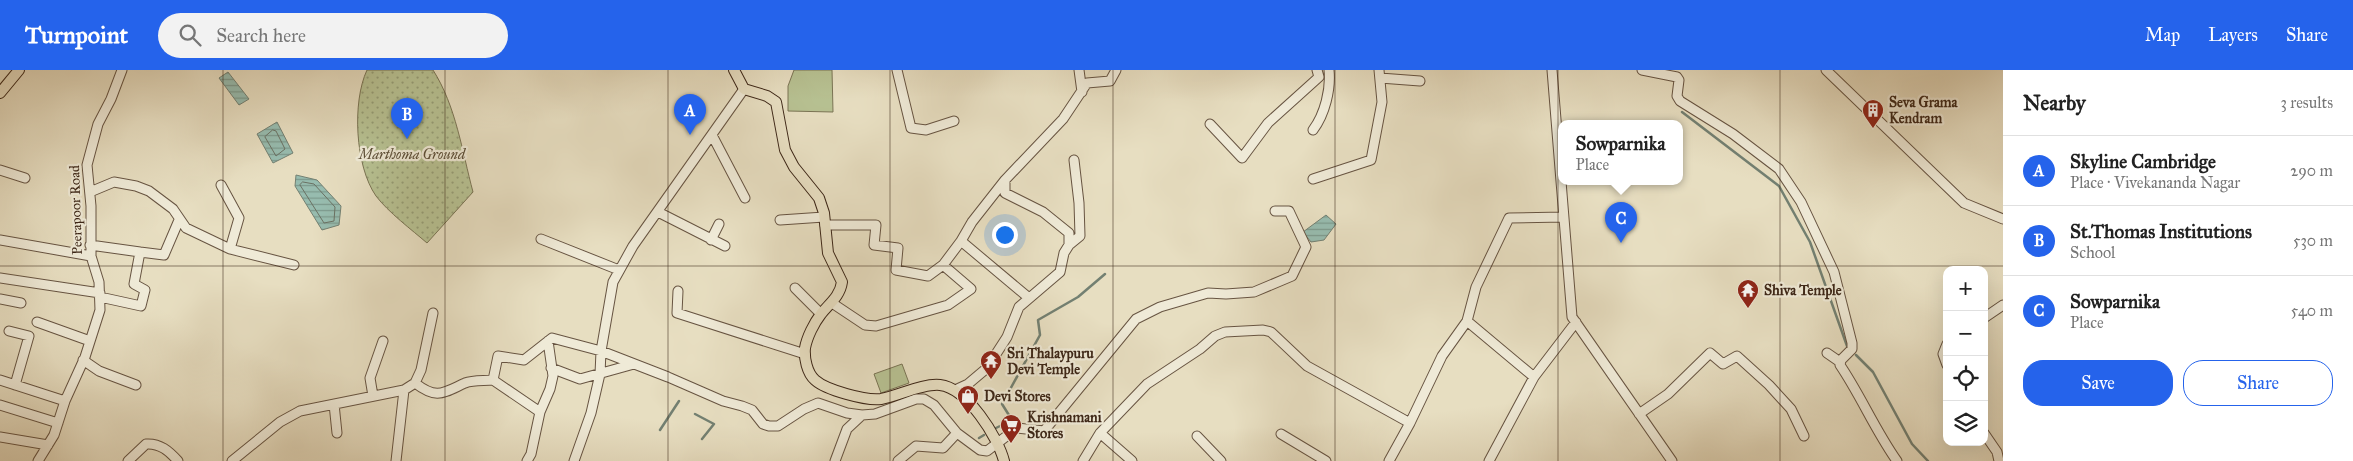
<!DOCTYPE html>
<meta charset="utf-8">
<style>
:root{--surface:#fff;--page:#f2f2f2;--text:#222;--muted:#767676;--line:#e0e0e0;--accent:#2563eb}
body{margin:0;font-family:"IM FELL Great Primer",serif;background:var(--page);color:var(--text)}
.controls{position:absolute;right:15px;bottom:15px;display:grid;overflow:hidden;border-radius:10px;box-shadow:0 5px 20px #0002}
.controls button{width:45px;height:45px;display:grid;place-items:center;padding:0;border:0;border-bottom:1px solid var(--line);background:var(--surface);color:var(--text);font:25px sans-serif}
.you{position:absolute;left:1004px;top:164px;width:18px;height:18px;margin:-12px;border:4px solid #fff;border-radius:50%;background:#1a73e8;box-shadow:0 0 0 8px #1a73e833}
.badge{display:grid;place-items:center;width:32px;height:32px;border-radius:50%;background:var(--accent);color:#fff;font-size:16px;font-weight:700}
.pin{position:absolute;translate:-50% -41px;filter:drop-shadow(0 1px 2px #0008)}
.pin::after{content:'';position:absolute;top:26px;width:18px;height:15px;background:inherit;clip-path:polygon(0 0,100% 0,50% 100%)}
.popup{position:absolute;left:1558px;top:50px;width:125px;height:65px;box-sizing:border-box;display:grid;place-content:center;border-radius:10px;background:var(--surface);filter:drop-shadow(0 1px 4px #0005);font-size:16px;white-space:nowrap;color:var(--muted)}
.popup b{font-size:19px;color:var(--text)}
.popup::after{content:'';position:absolute;left:50%;top:100%;margin-left:-10px;border:10px solid transparent;border-top-color:var(--surface)}
.list{margin:0;padding:0;list-style:none}
h2{display:flex;justify-content:space-between;align-items:center;height:65px;margin:0;padding:0 20px;font-size:21px}
h2 small{font-size:16px;font-weight:400;color:var(--muted)}
.list li{display:grid;grid-template-columns:32px 1fr auto;gap:15px;align-items:center;box-sizing:border-box;height:70px;padding:0 20px;border-top:1px solid var(--line)}
.list b{display:block;font-size:19px;white-space:nowrap}
.list p{margin:0;font-size:16px;white-space:nowrap;color:var(--muted)}
.list em{font-size:16px;font-style:normal;color:var(--muted)}
.actions{display:flex;gap:10px;padding:15px 20px}
.actions a{flex:1;padding:11px 0;border:1px solid var(--accent);border-radius:20px;text-align:center;font-size:18px;color:var(--accent)}
.actions .main{background:var(--accent);color:#fff}
.icon{flex:none;width:28px;height:28px;fill:none;stroke:currentColor;stroke-width:2;stroke-linecap:round;stroke-linejoin:round}
.map{position:relative;flex:none;width:2003px;height:391px;overflow:hidden}
header{display:flex;align-items:center;gap:30px;box-sizing:border-box;height:70px;padding:0 25px;background:var(--accent);color:#fff}
header strong{font-size:24px}
nav{display:flex;gap:28px;margin-inline-start:auto;font-size:18px}
.search{width:350px;height:45px;background:var(--page);display:flex;align-items:center;gap:12px;box-sizing:border-box;padding:0 18px;border-radius:28px;color:var(--muted);font-size:19px}
main{display:flex}
aside{flex:1;background:var(--surface)}
.map>svg:first-child{display:block}
</style>
<header>
<strong>Turnpoint</strong>
<div class="search"><svg class="icon" aria-label="search" viewBox="0 0 24 24"><circle cx="10" cy="10" r="6"/><path d="M15 15l6 6"/></svg>Search here</div>
<nav><a>Map</a><a>Layers</a><a>Share</a></nav>
</header>
<main>
<div class="map">
<svg width="2003" height="391" viewBox="0 0 2003 391">
<defs>
<pattern id="park-dots" width="8" height="8" patternUnits="userSpaceOnUse" patternTransform="scale(1.25)"><rect width="8" height="8" fill="#b7c192"/><path d="M2 2h.1M6 6h.1" fill="none" stroke="#969d76" stroke-width="1.8" stroke-linecap="round"/></pattern>
<pattern id="water-rules" width="6" height="5" patternUnits="userSpaceOnUse" patternTransform="scale(1.25)"><rect width="6" height="5" fill="#97bcaf"/><path d="M0 2.5h6" fill="none" stroke="#7c998d"/></pattern>
</defs>
<rect width="100%" height="100%" fill="#e7dec1"/>
<filter id="stains"><feTurbulence type="fractalNoise" baseFrequency=".004" numOctaves="4"/><feColorMatrix values="0 0 0 0 .2 0 0 0 0 .09 0 0 0 0 .02 0 0 0 .5 -.17"/></filter>
<radialGradient id="worn" r=".72"><stop offset=".6" stop-color="#630" stop-opacity="0"/><stop offset="1" stop-color="#630" stop-opacity=".3"/></radialGradient>
<path fill="#b7c192" stroke="#7a7454" d="M794,0h38l1,42 -45,-1v-25z
M902,294l7,19 -28,10 -7,-19z"/>
<path fill="url(#park-dots)" stroke="#7a7454" d="M367,0h66c23,36 29,81 40,122l-46,51c-15,-13 -39,-31 -51,-47 -21,-30 -24,-94 -9,-126z"/>
<path fill="url(#water-rules)" stroke="#738072" d="M228,2l21,27 -10,6 -20,-27z
M277,52l16,31 -20,10 -16,-29z
M296,105l21,5 24,26 -2,19 -17,5 -27,-44z
M1326,145l10,9 -12,16 -13,2 -8,-10z"/>
<g fill="none" stroke-linecap="round" stroke-linejoin="round">
<path stroke="#6a7163" stroke-width="1" d="M273,60l3,1 9,18 -9,7 -11,-19z
M303,112l11,2 21,23 -1,14 -10,2 -24,-38z"/>
<path stroke="#738072" stroke-width="2.5" d="M1682,42l97,74 31,56 37,104
M1856,285l17,17 39,72 16,17
M695,344l19,10 -12,15
M996,358l16,-8 -10,-16 38,-69 -2,-15 40,-23 27,-23
M660,360l19,-29
M979,368l5,-3"/>
<g stroke="#675442" stroke-width="11">
<path id="minor" d="M897,0l14,58 15,2 28,-9
M1079,0l3,22
M1552,0l20,247 100,144
M1642,0l35,7 2,3 -2,16 3,5 53,33 46,35 22,33 33,70 18,71v6l-11,11 -1,5c21,31 35,65 57,96
M1826,0l138,133 39,16
M1380,8l40,3
M1210,54l32,34 26,-35 51,-46 -2,-7
M1313,60c12,-16 18,-41 16,-60
M712,65l33,63
M0,100l25,8
M1313,109l58,-19 11,-58 -3,-32
M221,115l18,33 -9,31
M90,122l24,-10 22,4 13,5 24,18 13,19 44,21 64,16
M658,142l67,34
M780,150l44,-3
M825,155h51l-2,20 24,3 -2,22 32,6 15,-11
M541,169l78,31
M0,170l91,16
M711,170l8,-16
M961,171l11,-19 33,-42
M90,175l50,7 -6,32 11,6 -4,16 -41,-9
M1069,175l11,-9 -1,-33 -5,-43
M140,182l24,3 15,-35
M0,208l100,15
M795,218l26,26
M678,221l-1,22 128,41
M0,229l21,4
M832,233l33,22 11,1 72,-21 23,-16 -28,-24 18,-24 68,57
M1984,248l19,-13
M1467,251l67,56 42,-55
M37,252l53,19
M9,261l20,5 -14,49
M1947,274l-4,10 4,11
M1827,283l13,9
M83,290l16,11 37,14
M551,298l29,11 54,-15
M0,310l65,21
M493,310l47,32
M415,313l6,-13 12,-57
M955,320l13,-6 19,-16 20,-31 12,-30 41,-35 4,-19 5,-8v-12l-26,-21 -38,-19v-13l58,-61 24,-36 23,-2 6,-11
M373,326l-3,-18 13,-37
M334,334l3,29
M0,335l58,18
M1639,344l29,-20 42,-41 13,11 14,-8 32,29 22,24 13,27
M1100,363l32,28
M1984,363l13,19 2,9
M1281,364l45,27
M1197,366l24,25
M0,367l48,8
M38,391l16,-26 11,-34 20,-44 15,-47 -1,-28 -8,-26v-50l-4,-41 11,-41 13,-25 11,-29
M128,391l18,-17c14,-1 23,7 32,17
M232,391l48,-39 20,-11 104,-21 11,-7c22,17 28,10 50,0 8,-3 19,-2 28,-3l5,-24 26,4 28,-22 49,13 67,26 55,24 19,5 10,4 11,14 6,2h9l26,-17 14,-6 29,10 15,2 13,-1 41,-15h8l10,6 23,28 23,17 7,1 30,-23 27,3 92,-112 24,-12 48,-14 18,1 28,-2 38,-16 14,-29 -17,-36h-14
M396,391l8,-71
M527,391l4,-7 9,-42 10,-23 3,-13 -5,-35
M574,391l17,-48 9,-39 1,-23 12,-69 20,-36 111,-157
M835,391l12,-32 15,-14
M898,391l18,-15 27,2 14,-15
M1083,391l17,-28 47,-49 53,-35 15,-13 10,-4 38,-2 8,2 36,34 103,57
M1389,391l21,-38 32,-67 25,-35 9,-34 33,-69 55,-1
M1489,391l45,-84"/>
</g>
<g stroke="#3c2617" stroke-width="12">
<path id="major" d="M734,0l10,19 23,7 9,6 9,48 9,17 25,31 5,15 4,40 14,29c-2,14 -12,21 -21,32 -7,9 -14,23 -16,34 -1,10 2,25 10,32 11,10 51,21 66,19 17,-3 42,-16 59,-14 27,3 58,52 64,76
M0,23l19,-23"/>
</g>
<use href="#minor" stroke="#efead7" stroke-width="9"/>
<use href="#major" stroke="#e7dec1" stroke-width="10"/>
</g>
<path fill="none" stroke="#3c2617" stroke-width="1" stroke-opacity="0.55" d="M223,0v391M445,0v391M668,0v391M890,0v391M1113,0v391M1335,0v391M1558,0v391M1780,0v391M0,196h2003"/>
<defs>
<g id="building-pin" transform="scale(1.125)"><path d="M0 17L-7.5 6A9.5 9.5 0 1 1 7.5 6Z" fill="#8f2418" stroke="#efead7"/><path d="M-4-6H4V6H1V3H-1V6H-4ZM-2.5-4.3h1.7v1.8h-1.7ZM.8-4.3h1.7v1.8H.8ZM-2.5-1h1.7V.8h-1.7ZM.8-1h1.7V.8H.8Z" fill="#fff"/></g>
<g id="temple-pin" transform="scale(1.125)"><path d="M0 17L-7.5 6A9.5 9.5 0 1 1 7.5 6Z" fill="#8f2418" stroke="#efead7"/><path d="M0-6L5-2H3V0L6.5 2.5H4V6H1.5V3h-3V6H-4V2.5H-6.5L-3 0V-2H-5Z" fill="#fff"/></g>
<g id="shop-pin" transform="scale(1.125)"><path d="M0 17L-7.5 6A9.5 9.5 0 1 1 7.5 6Z" fill="#8f2418" stroke="#efead7"/><path d="M-5-2.5h2.3a2.7 3.5 0 0 1 5.4 0H5L5.5 6h-11ZM-1.5-2.5h3a1.5 2.3 0 0 0-3 0Z" fill="#fff"/></g>
<g id="supermarket-pin" transform="scale(1.125)"><path d="M0 17L-7.5 6A9.5 9.5 0 1 1 7.5 6Z" fill="#8f2418" stroke="#efead7"/><path d="M-6-5.5h2.5l.6 2H6L4.5 2H-2.5L-4.4-4H-6ZM-1.5 3.2a1.3 1.3 0 1 0 .1 0ZM3 3.2a1.3 1.3 0 1 0 .1 0Z" fill="#fff"/></g>
</defs>
<g fill-rule="evenodd">
<use href="#building-pin" x="1873" y="40"/>
<use href="#temple-pin" x="1748" y="220"/>
<use href="#temple-pin" x="991" y="291"/>
<use href="#shop-pin" x="968" y="326"/>
<use href="#supermarket-pin" x="1011" y="355"/>
</g>
<g text-anchor="middle" dominant-baseline="central" stroke-width="4.5" stroke-linejoin="round" paint-order="stroke">
<g font-size="14" font-weight="bold" fill="#3c2617" stroke="#efead7" text-anchor="start">
<text x="1889" y="32">Seva Grama<tspan x="1889" dy="16">Kendram</tspan></text>
<text x="1764" y="220">Shiva Temple</text>
<text x="1007" y="283">Sri Thalaypuru<tspan x="1007" dy="16">Devi Temple</tspan></text>
<text x="984" y="326">Devi Stores</text>
<text x="1027" y="347">Krishnamani<tspan x="1027" dy="16">Stores</tspan></text>
</g>
<g font-size="14" font-style="italic" fill="#5b4d36" stroke="#efead7">
<text x="412" y="84">Marthoma Ground</text>
</g>
<g font-size="14" fill="#3c2617" stroke="#efead7">
<text transform="translate(76 140) rotate(-92)">Peerapoor Road</text>
</g>
</g>
<rect width="100%" height="100%" filter="url(#stains)"/>
<rect width="100%" height="100%" fill="url(#worn)"/>
</svg>
<div class="controls">
<button>+</button>
<button>−</button>
<button><svg class="icon" aria-label="locate" viewBox="0 0 24 24"><circle cx="12" cy="12" r="6"/><path d="M12 2v4M12 18v4M2 12h4M18 12h4"/></svg></button>
<button><svg class="icon" aria-label="layers" viewBox="0 0 24 24"><path d="M12 4l9 5-9 5-9-5zM3 14l9 5 9-5"/></svg></button>
</div>
<div class="you"></div>
<div class="pin badge" style="left:690px;top:65px">A</div>
<div class="pin badge" style="left:407px;top:69px">B</div>
<div class="pin badge" style="left:1621px;top:173px">C</div>
<div class="popup"><b>Sowparnika</b>Place</div>
</div>
<aside>
<h2>Nearby<small>3 results</small></h2>
<ul class="list">
<li><span class="badge">A</span><div><b>Skyline Cambridge</b><p>Place · Vivekananda Nagar</p></div><em>290 m</em></li>
<li><span class="badge">B</span><div><b>St.Thomas Institutions</b><p>School</p></div><em>530 m</em></li>
<li><span class="badge">C</span><div><b>Sowparnika</b><p>Place</p></div><em>540 m</em></li>
</ul>
<div class="actions"><a class="main">Save</a><a>Share</a></div>
</aside>
</main>
